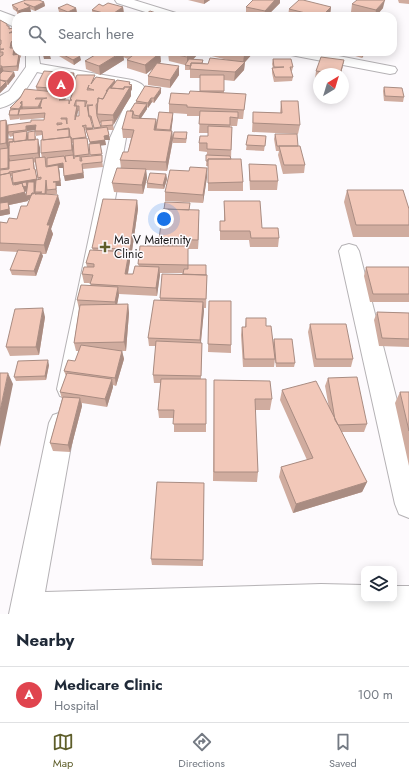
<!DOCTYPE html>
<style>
:root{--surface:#fff;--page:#f6f6f7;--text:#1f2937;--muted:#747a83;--line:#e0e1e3;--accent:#5e5e2a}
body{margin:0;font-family:Jost,sans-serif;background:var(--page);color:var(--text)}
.controls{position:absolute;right:12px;bottom:12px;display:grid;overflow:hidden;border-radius:8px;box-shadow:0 2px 10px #0003}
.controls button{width:36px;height:36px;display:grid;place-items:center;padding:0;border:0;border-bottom:1px solid var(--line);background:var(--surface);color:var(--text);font:20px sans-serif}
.compass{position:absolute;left:313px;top:68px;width:36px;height:36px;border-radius:50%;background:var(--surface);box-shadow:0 2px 10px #0003;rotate:38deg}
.you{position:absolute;left:164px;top:219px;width:14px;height:14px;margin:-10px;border:3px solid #fff;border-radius:50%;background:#1a73e8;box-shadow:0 0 0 6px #1a73e833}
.badge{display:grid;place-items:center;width:26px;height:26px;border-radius:50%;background:var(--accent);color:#fff;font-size:13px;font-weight:700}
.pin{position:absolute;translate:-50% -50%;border:2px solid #fff;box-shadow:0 1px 4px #0006}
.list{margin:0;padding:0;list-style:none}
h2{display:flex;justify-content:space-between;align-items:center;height:52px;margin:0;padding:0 16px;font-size:17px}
h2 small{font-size:13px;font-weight:400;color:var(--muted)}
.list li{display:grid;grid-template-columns:26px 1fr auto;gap:12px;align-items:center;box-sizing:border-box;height:56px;padding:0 16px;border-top:1px solid var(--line)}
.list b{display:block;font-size:15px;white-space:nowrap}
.list p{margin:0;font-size:13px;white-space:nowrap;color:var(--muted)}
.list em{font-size:13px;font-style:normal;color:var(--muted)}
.icon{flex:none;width:22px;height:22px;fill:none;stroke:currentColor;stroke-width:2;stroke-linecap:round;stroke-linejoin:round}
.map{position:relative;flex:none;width:409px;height:614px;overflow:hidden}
.search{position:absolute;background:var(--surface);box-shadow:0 2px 10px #0003;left:12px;right:12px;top:12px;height:44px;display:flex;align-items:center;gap:10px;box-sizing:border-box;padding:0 14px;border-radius:12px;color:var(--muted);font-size:15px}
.sheet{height:108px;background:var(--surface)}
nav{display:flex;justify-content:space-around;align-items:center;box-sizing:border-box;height:56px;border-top:1px solid var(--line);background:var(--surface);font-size:11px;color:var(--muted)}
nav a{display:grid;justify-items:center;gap:2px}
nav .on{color:var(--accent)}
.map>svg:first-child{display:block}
</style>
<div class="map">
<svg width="409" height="614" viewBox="0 0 409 614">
<rect width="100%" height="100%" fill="#fdfafd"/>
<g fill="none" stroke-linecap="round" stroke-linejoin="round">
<g stroke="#b5b2b5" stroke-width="2">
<path id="minor" d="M115,0h19l42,13 2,3h-20l-41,-13z
M0,11l16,6v11l-16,-8z
M26,52h12l2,12 92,16c9,3 14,5 14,14l-20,44 -45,251 -3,7 -9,3 -9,-3 -3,-7 53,-251 20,-44v-4l-93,-18c-10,16 -17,31 -37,36v-12l9,-5 17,-24z
M289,52h29l72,14 5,1 2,3 -2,3 -5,1 -94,-18 -5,-1z
M349,244l7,2 3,5 50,197v70l-10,-4 -4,-10 -56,-253 3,-5z
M62,412l9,3 4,8 -30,169 276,-8 43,1v14h30v-13h15v28h-400l40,-191 4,-8z"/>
</g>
<use href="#minor" fill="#fff" fill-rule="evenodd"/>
</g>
<path fill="#d0ac9f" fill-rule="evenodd" d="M188,0h22l-6,4z
M253,0h27v3l-13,13h-17l-4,-1v-8z
M398,0h11v4l-10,-1z
M44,2l1,4 -10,5 -5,-2 1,3 -12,3 -2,-1v-2l-4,-3 -1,-4z
M352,4l31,4 -7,8h-11l-14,-4z
M103,6l20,1 1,8 -2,1h-29l-1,-6z
M331,7l-1,8 -1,1h-41l1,-7z
M58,8h18l1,5 -7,3h-3l-8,-4z
M0,20l8,6h1l7,26h5v5l-1,1 -2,13h-12l8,1 1,4 -7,9h-1v1l-7,7z
M53,52h20l8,8 -7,5 -20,-12z
M100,52h55l5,1 1,9 -2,1 20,12 -9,13 -22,-3v-9l7,-9 -9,7 -19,-6v-8l1,-1 -5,-2 1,3 -24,15 -14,-6 -1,-8z
M169,52h85l-9,10 -1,8 -10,11 -10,-1v13l21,9 -2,17h-5l-1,7h-7v1h2l-1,32 12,23v9h-35v-25h-2l1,-14 -8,-1v-8l9,-7v-3h-9l1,-17h-13v-2l-14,-1v4l-2,14h1l1,7 14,-1 -1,6h-13v-3l-6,31 -21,-1 1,8 -4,16 -29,-2 -2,-9 9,-15 -1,-8 8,-8 3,-14h-8l-1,-9 8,-18 6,-8v-2l25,-8 -7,10 -2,-1 -4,6 -1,-1v2l-6,9 15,1 1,4 12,-10v-9l20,-10 11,-3v-13h-10v-8h-5v-5l-16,-4 -1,-8zM199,53l29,7 -20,4 -5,-1v-3l-10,-1z
M342,52h24l-4,6z
M273,59l20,8 -1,4h-1l2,6 -1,4 -18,1 -2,-9v-5h1l-1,-4z
M344,60l-3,14h-22v6l-4,-1 1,-8z
M74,73l1,6 20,-1 21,4h14v2l2,1v4l-1,2v5l-17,28h-1l1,6h-6l2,10h-5l1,5h-6l3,22 -20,2 1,9 -19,3 -2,-13h-4l2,18h-5l1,8h-5l8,9 -9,26 2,5 -7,20h-4l1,2 -7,20 -24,-1 -2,-5 8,-18 -18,-1v-29l7,1 10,-4 10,-13 3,-6h-3l-1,-4 1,-5 -2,1 3,9 -19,4 1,9 -10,2v-95l6,-1 2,8 36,-8v-2l-24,2 -1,-3v2l-9,1 -1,-5 1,-5v-2l10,-10 17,-7 -1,-4zM70,92l1,1h1l-2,7 -1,3 -5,-3 2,-3h1zM78,111h1v5h-2zM91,121h1l2,8h-1zM99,123h2v5zM35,130l1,6 6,-1 -1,18 1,5h-2v-10l-4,-9v-3l-8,4 -1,-9zM85,130h1l4,14h-1l2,12h-1zM8,133l2,4 3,-1 1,6 -6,-3zM72,143h1l2,14 -1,1zM35,162l3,18h-1l-2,-11 -1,-6zM11,176h1l2,9h-1z
M384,87l20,10 -1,5 -19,-1 -1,-10z
M281,101l19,24 -2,9 -46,-2 1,-20 27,1z
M275,134l23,12 7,19 -1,8 -21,1 -5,-19 1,-4h-3l-2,-12z
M248,135l18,1 -2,15 -18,-1z
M249,164l29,17 -1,9h-27l-1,-17z
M207,168v9l-4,26 -38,-2v-9l24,-21z
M166,174l1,5 -3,10 -17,-1v-5z
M347,190l62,19v28h-56l-9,-35z
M137,200l1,9 -7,49h-1v3l-2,13h5l6,-8 -1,-2 22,-18 -1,-7 31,-29 9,9 -1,30h-10v16l19,10 -1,33h-2l-3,35h1l-1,36h5v53h-32v-14h-15l-1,-8 3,-27h-7l-1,-8 3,-29h-7l-1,-8 12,-38v-2l23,-25h-23l-3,23 -38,-2 -2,10h11l1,9 -3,38h-6h2l2,8 -8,27 -3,-1v2l-6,20 -25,-4v3l-12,46 -17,-1 -3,-8 12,-44 -2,-7 6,-16 -2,-5 11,-10 4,-10h-3l-2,-8 5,-34 -2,-9 14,-15v-2h-7l-2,-9 5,-7 -1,-4 7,-13 -1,-2z
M224,201l38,27 17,10 -1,9h-28l-1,-7h-29v-19h4z
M366,267h43v35h-39l-6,-26z
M209,301l22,44v8l-23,-1z
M377,312l32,1v34l-30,-1 -5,-26z
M45,317l-6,38 -29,1 -4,-9z
M246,318l20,8 7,17 1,-4 21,24 -1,4h-18l-1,-8 -1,8h-31l-2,-32 1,-8h3z
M310,324l43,35 -2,8h-37l-6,-35z
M49,365l-3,15 -30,1 -2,-4z
M328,378l39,46 -3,8h-23l26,50 -5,10 -69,21 -14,-36 2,-10 26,-7 -27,-60 2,-10 47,18 -4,-22z
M214,380l58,19 -2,11h-15l3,62 -1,10 -44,-1z
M400,392h9v74l-14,-63z
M204,483l-1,83 -51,-1 -1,-6z"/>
<path fill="#a98c82" d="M204,0h6l-6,4z
M275,0h5v3l-13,13h-3l1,-5z
M385,0l-2,8 -7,8h-1l1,-6z
M44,2l1,4 -10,5 -1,-4z
M30,7l1,5 -12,3 -1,-4z
M123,7l1,8 -2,1h-11v-1z
M331,7l-1,8 -1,1h-7z
M76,8l1,5 -9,3v-4z
M16,47l-1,5 -1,7 -2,-11z
M49,52l2,7h-7l-1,-4z
M123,52l1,8 -24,15 -1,-9z
M132,52h14l-13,8z
M192,52h7v1l-12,13v-9z
M247,52h7l-9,10 -1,8 -10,11 1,-9 8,-9 1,-8z
M363,52h3l-4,6z
M160,53l1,9 -15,12 -1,-9z
M19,54l1,5 -2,12 -1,-5z
M80,56l1,4 -7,5 -1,-5z
M344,60l-3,14h-1z
M2,66l3,9 -5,3v-10z
M179,66v9l-9,13v-8z
M14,72l1,4 -7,9 -1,-4z
M74,73l1,9 -5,7v3l-3,5 -1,-8z
M115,80l1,4 -7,9 -3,-2z
M6,82l1,4 -7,7v-5z
M130,82v4l2,-1v4l-1,2v5l-17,28 -1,-9z
M161,88v5l-7,10v-5z
M65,93l1,5 -3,6 -4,-4z
M151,98l1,4 -4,6v-5z
M42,99l1,4 -3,4 1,2 -1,2 -2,-4z
M22,101l1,8 -3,4 -1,-4 1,-6z
M147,104v5l-8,12v-5z
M77,106l1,5 -2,9 -1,-4z
M173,113v4l-2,17 -1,-4z
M156,119l1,8 -1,2v4l-2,-3z
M6,120l3,9 -1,17 5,-7 1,4 13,-11 -1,-6 10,-1 1,5 -10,1 1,5v12l-19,8 1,4v13l-2,-5v-17l-2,-8z
M86,128h7l1,4 -7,1z
M172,131l1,8 -6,32 -1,-9z
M109,135l1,5h-5l1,5 -15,2 -1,-5 14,-6z
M71,137l2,9 2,18 -3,-14z
M38,139l2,9v14l-2,-9z
M63,163l1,5h-5l2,18h-5l1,8 -10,-28z
M82,164l2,14 -19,3 -1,-5z
M207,168v9l-4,26v-8z
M35,169l3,15h-3l1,15 -9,1 -1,-4 2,-5 -11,2 -4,-10z
M146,169l1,9 -4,16 -1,-9z
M166,174l1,5 -3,10 -1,-4z
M46,180l1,5 -1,18 -2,-5z
M25,192l3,9 -19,4 1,9 -10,2v-18z
M58,195l2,8 -9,26 2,5 -7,20 -2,-9 3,-20z
M137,200l1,9 -7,49 -1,-9z
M199,210v9l-1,30v-9z
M41,252l2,4 -7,20 -2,-5z
M129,252l1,9 -4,22 -1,-9z
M159,267l1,8 -3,21 -1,-8z
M118,287l1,8 -3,15 -1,-8z
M203,302l1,9 -4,38v-9z
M128,304l1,9 -3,38 -2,-9z
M43,308l2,9 -6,38 -3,-8z
M122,351l2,8 -8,27 -1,-8z
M48,360l1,5 -3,15 -1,-4z
M8,373l5,11 -13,63v-36z
M112,379l1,8 -6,20 -2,-8z
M80,398l2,8 -12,46 -2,-7z
M367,482l-5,10 -69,21 3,-9z"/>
<path fill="#f2c8b9" stroke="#a98c82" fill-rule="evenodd" d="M26,0h13l5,2 -10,5 -10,-4 6,4 -12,4 -2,-1 2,-1 -6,-4z
M253,0h22l-10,11 -19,-4z
M299,0h4l28,7 -9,9h-4l-29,-7z
M357,0h28l-9,10 -24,-6z
M108,3l15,4 -12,8 -19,-5 7,-6 4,2z
M67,4l9,4 -8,4 -10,-4z
M150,11l15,5h-22z
M0,20l7,4v2h2v3l3,-1 1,3 -4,2 6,-1 1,3 -1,8h1v4l-4,1 -1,-5 1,-2 -1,2 -1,5h4l-1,7 6,-1 -2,12 -15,1v-1h-2v-9l1,-1 2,-1v-3h-3v-2l4,-1h-4v-4l1,-1v-4h-1z
M16,47v5h4v1l-5,1v-6z
M43,52h6l1,2 -7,1z
M58,52h15l7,4 -7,4z
M100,52h22l-23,14 -14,-5z
M137,52h18l5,1 -15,12 -18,-5z
M169,52h23l-5,5 -19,-4z
M229,52h18l-3,3z
M321,57l23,3 -4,14 -24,-3z
M210,58l35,4 -10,10 -45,-3 1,-6 17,1z
M189,59l14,1 -1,3h-11v3l-6,-1z
M273,59h18l2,8h-3l3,10h-18l-3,-9 12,-1h-10z
M157,63l22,3 -9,14 -22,-4z
M3,71l11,1 -7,9 -7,-1 6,2 -6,6v-14z
M44,71l30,2 -8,16 -30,-2z
M77,75h18l-4,9 5,-7 19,3 -9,11h1l-4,8 -5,-1v4l-2,3 1,11 4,11 -7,1 -3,-12h-2l-1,-10 5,-1h-6l2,12h1l3,11h-7v-3l-4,1 2,1 2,10 -15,2v-2h-1l-1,-9 -12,2 12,-1v8l-26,3 -1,-9h-7l1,-6 -10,1v4l-18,2v-7l23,-3v-2h13l1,-7 -27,2 2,-6 22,-1 -2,-1 2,-8 5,-1h-11l-1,1h7l-4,8h-16v-6l-2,2 2,1 -3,5 -9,-1 10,-10 5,-9 40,4 -3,6 -3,1h10v4l1,-4h2h-2l4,-11h-4zM89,85l-1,3 6,2h-7zM76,100l11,1 -2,6v-6h-9v5h3v10h-3l-1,4v-4l2,-10h-3zM61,118h6v6l-1,-5h-5zM57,123h5v1l-5,1z
M200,75h24v16h-24z
M117,80l13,2 -1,2 3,1 -2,2h-6v2l-13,-1z
M145,86l16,2 -7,10h-3l-3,5 -12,-2z
M124,87h6l-17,28 -16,-1 1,-16 5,1 6,-11 15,1z
M384,87l18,1 2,9 -19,-1z
M190,91l56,3 -2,16 -57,-3v-2l-18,-1 2,-11 18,1z
M281,101h17l2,24 -47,-2v-11l29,1z
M135,103l12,1 -8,12 -5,-1 -1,-4h-3z
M19,109l-1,6h-9l1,-5z
M127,111h6l-1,7 24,1 -2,11 18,1 -6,31 -46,-2 3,-8h5l6,-22 -12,-1z
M200,111l38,1v6l-8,-1v8l-31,-1z
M159,112l14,1 -3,17 -14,-1z
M6,120v23l-6,1v-23z
M113,120v5l-12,1v-5z
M208,126l24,1 -1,23 -24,-1v-6h-8l1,-7h8z
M107,127l2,8 -5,1 1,4 -15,2 -4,-12z
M27,131l-1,9 -12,2 -1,-9z
M35,131v9h-7v-8z
M174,132h13l-1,7 -13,-1z
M275,134h22l1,12h-21z
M248,135l18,1 -1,10 -19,-1z
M71,137l1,13 -31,3v-13z
M87,138l2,16 -15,2 -1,-17z
M8,139h5v3h-4v4h-1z
M38,139v14l-29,3v-14z
M100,143l2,11 -12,1 -1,-11z
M279,146h21l5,19h-21z
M8,148v20l-8,1v-20z
M73,155l1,4v-2l6,-1v5h2l-1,-4 21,-2v7l-20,2 1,9 -19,3 -1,-13 -16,3v-8l17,-2 2,6 -1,-6z
M206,155l24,1 1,3h-23v2h-2z
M45,157l1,10 12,-2 2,16 -7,1h3v7l-9,1 -1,-10 -1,14h-10l7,-2h-7l1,-12 5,-1v-2l-3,1 -3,-20z
M33,158l1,11h1l2,10 -24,4 -1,-10 18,-4 -21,3v1l-9,2v-5l9,-1v-8z
M208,159h33l2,23 -35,1z
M249,164l27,1 2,16h-28z
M190,167l17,1 -4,27 -38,-3 5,-22 19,1z
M117,168l29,1 -4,16 -30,-2z
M10,173l3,12 9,-2 3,9 -25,6v-23z
M150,173l16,1 -3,11 -16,-2z
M26,182l1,4 -4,1 -1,-4 -7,2v-1z
M28,182h6v12l-2,-1v2l-6,1z
M347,190h56l6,19v16h-53z
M32,193l26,2 -11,30h3l-6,20 -44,-2v-21l7,1 2,-5 8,1 4,-13h6z
M103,199l34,1 -7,49 -38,-1z
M224,201h36l2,27h16l1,10h-28l-1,-7h-30v-10h5z
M8,202l1,7 -9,2v-8z
M165,202l25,1 -1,7 -25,-1z
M163,209l36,1 -1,30 -39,-1z
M140,246h48v19l-50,-1z
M18,250l23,2 -7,19 -24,-1z
M90,250l39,2 -4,22h8l2,-8 24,1 -3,21 -66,-4 3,-9 -11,-1 2,-7h10v-3l-8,-1z
M188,265h18v10l-23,-1 1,-5h4z
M366,267h43v27h-36z
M162,274l45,1 -1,24 -46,-1z
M81,285l37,2 -3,15 -38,-2z
M154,300l49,2 -3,38 -52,-2z
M209,301h22v44l-23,-1z
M128,304l-4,38 -50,1 6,-38z
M43,308l-7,39h-30l9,-38z
M377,312l32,1v26l-27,-1z
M246,318h20v8h5l4,33h-31l-2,-32h4z
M310,324h36l7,35h-37z
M274,339h18l3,24h-19z
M156,341l46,2 -1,33 -48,-1z
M81,345l41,6 -7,27 -51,-7 4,-11 7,1z
M48,360l-3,16 -31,1 4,-16z
M0,373h8l-8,38z
M67,373l45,6 -7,20 -45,-7z
M357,377l10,47 -29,1 -3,-5 -7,-42z
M161,379h45v45h-33l1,-14h-16z
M214,380l56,1 2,18h-17l3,73h-44z
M316,381l51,101 -71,22 -15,-37 32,-9 -31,-68z
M400,392h9v39z
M63,397l17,1 -12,47 -18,-2z
M157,482l47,1 -1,77 -52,-1z"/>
<path fill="#5e5e2a" stroke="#fdfafd" stroke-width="1.5" d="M103 241h4v4h4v4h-4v4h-4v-4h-4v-4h4z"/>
<g text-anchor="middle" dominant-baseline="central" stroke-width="3" stroke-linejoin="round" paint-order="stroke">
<g font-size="12" fill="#191819" stroke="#fdfafd" text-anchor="start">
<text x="114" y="240">Ma V Maternity<tspan x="114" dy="14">Clinic</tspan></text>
</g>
</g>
</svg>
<div class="controls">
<button><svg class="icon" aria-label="layers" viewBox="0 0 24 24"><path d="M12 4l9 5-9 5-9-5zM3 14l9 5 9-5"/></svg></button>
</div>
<svg class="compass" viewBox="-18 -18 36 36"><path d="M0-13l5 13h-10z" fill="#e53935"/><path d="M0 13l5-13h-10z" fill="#747a83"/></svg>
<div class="you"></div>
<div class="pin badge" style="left:61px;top:84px;background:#e0444e">A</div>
<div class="search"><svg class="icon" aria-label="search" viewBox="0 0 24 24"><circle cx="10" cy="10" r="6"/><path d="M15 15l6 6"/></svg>Search here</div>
</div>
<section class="sheet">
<h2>Nearby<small></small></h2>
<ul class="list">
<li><span class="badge" style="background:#e0444e">A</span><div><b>Medicare Clinic</b><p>Hospital</p></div><em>100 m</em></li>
</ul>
</section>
<nav>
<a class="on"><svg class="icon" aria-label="map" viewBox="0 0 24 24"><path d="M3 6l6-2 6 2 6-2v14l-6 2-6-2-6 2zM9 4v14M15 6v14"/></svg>Map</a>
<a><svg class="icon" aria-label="directions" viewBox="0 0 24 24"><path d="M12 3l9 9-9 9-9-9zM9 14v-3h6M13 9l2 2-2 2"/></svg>Directions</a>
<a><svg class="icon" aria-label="saved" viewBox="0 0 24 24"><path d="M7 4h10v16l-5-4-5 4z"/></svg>Saved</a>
</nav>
